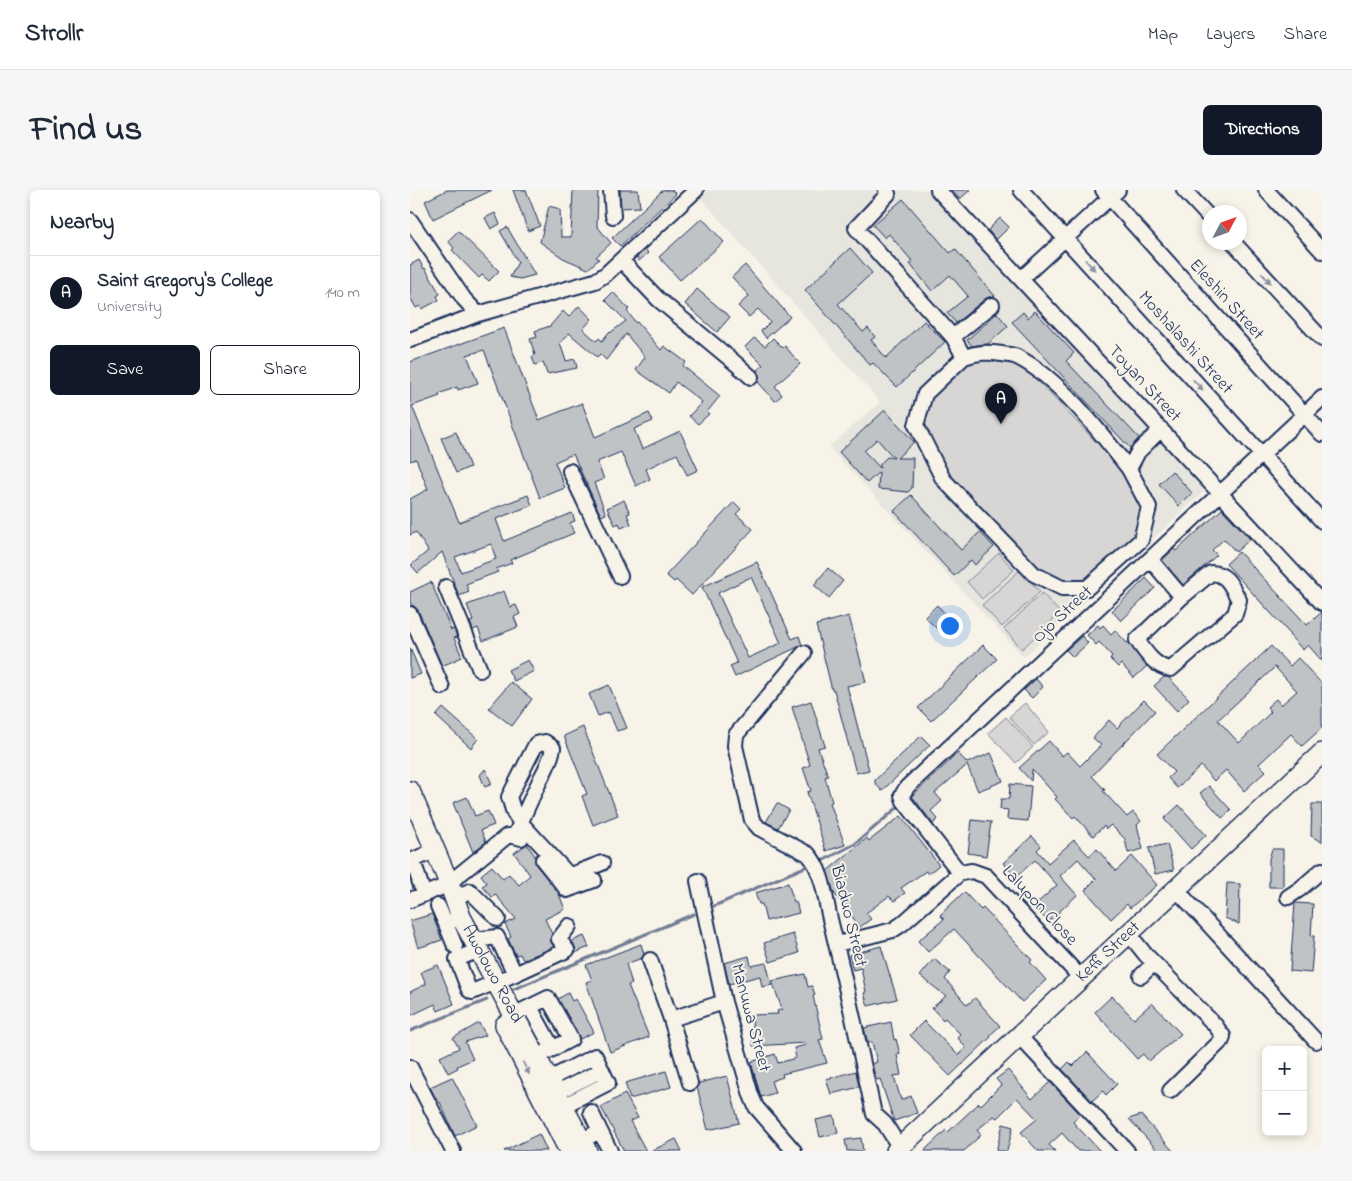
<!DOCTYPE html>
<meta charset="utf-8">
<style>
:root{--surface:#fff;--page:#f6f6f7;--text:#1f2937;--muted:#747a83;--line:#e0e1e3;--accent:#111827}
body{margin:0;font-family:"Indie Flower",sans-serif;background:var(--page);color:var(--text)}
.controls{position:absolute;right:15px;bottom:15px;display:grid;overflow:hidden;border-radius:8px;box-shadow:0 2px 8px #0003}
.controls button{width:45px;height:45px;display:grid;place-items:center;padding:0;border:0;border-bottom:1px solid var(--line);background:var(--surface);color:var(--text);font:25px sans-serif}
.compass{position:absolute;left:792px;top:15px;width:45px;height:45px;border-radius:50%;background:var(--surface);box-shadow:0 2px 8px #0003;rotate:49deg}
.you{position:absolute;left:539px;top:435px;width:18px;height:18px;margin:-12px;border:4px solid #fff;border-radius:50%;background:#1a73e8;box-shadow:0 0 0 8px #1a73e833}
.badge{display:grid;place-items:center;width:32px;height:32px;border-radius:50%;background:var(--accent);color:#fff;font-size:16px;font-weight:700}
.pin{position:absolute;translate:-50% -41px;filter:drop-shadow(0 1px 2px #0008)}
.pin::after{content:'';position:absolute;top:26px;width:18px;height:15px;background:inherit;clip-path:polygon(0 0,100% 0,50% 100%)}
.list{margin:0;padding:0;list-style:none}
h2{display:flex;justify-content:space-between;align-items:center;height:65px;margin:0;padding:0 20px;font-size:21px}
h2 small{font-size:16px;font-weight:400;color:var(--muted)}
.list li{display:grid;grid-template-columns:32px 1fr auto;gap:15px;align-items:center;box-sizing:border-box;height:75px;padding:0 20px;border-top:1px solid var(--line)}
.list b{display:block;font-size:19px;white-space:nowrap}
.list p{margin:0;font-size:16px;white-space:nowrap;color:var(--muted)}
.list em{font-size:16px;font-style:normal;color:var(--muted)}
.actions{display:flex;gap:10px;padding:15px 20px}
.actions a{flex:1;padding:11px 0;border:1px solid var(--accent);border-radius:8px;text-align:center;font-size:18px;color:var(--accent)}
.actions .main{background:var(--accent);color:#fff}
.map{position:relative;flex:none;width:912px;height:961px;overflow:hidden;border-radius:8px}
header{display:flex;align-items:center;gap:30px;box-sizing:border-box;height:70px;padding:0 25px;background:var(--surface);border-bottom:1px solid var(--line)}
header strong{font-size:24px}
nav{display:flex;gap:28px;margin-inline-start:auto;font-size:18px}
.intro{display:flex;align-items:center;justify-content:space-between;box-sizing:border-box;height:120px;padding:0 30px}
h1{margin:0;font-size:35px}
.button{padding:12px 22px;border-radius:8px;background:var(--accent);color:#fff;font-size:18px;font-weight:700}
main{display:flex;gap:30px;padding:0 30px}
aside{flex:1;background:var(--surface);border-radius:8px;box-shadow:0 2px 8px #0003}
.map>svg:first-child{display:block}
</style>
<header>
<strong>Strollr</strong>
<nav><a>Map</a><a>Layers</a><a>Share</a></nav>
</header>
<div class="intro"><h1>Find us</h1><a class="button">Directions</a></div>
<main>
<aside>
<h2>Nearby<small></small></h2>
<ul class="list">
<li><span class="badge">A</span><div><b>Saint Gregory's College</b><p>University</p></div><em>140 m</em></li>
</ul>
<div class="actions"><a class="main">Save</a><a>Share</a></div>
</aside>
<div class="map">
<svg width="912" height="961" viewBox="0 0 912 961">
<rect width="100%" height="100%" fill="#f7f3e8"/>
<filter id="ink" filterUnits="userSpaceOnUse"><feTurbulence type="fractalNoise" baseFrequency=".02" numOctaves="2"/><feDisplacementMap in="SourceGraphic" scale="10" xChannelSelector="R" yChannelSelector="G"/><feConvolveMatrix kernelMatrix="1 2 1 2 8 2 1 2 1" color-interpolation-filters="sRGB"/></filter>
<g filter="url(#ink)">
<path fill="#e6e5de" d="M297,0h222l278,299 -183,168 -195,-210 51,-45 -180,-205z"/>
<path fill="#d7d6d4" stroke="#798299" d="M578,167c17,2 28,7 42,16l90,94 20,29 2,17 -2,12 -6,14 -41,37 -11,4 -15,1 -12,-3 -10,-5 -13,-11 -88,-92 -17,-32 -1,-14 1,-13 5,-13 8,-13 23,-20z
M589,363l15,17 -32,29 -15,-17z
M610,380l20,22 -38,35 -20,-22z
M632,403l18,20 -38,36 -18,-20z
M615,513l24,29 -15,13 -25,-28z
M596,527l27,30 -17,16 -28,-30z"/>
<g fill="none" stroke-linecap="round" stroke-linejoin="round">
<path stroke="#727c95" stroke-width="3" d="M414,670l31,-16 42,-36
M304,716l91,-39
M104,799l180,-75
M0,841l77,-31"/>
</g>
<path fill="#c0c3c5" stroke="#1b2f5e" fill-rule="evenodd" d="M37,0h45l-59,29 -8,-18z
M103,0h13l14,36 -12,5z
M163,0h25l-1,36 14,17 -15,14 3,2 -11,10 -25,-11 -23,-16 9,-36 11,3 1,28h10z
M210,0h18l2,17 -19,1z
M253,0h9l4,4 -56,52 -8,-8z
M541,0h19l-10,9z
M493,9l47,54 5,-4 40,47 -9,2 -30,25 -9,-10 21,-17 -18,-21 -18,16 -22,-27 3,-2 -24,-28 -4,4 -12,-13z
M85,23l5,11 -9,5 -6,-11z
M292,28l22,24 -44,38 -21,-23z
M590,28l9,9 -13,13 -8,-10z
M97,37l3,5 25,43 -15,4 -10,-2 8,-15 -18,-31z
M48,41l41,40 -10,10 -7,-6 -3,3 -27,-28 2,-2 -6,-7z
M440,58l22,25 -34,31 25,28 5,-4 7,9 -4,3 15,18 38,-37 21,21 -48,45 -24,-24 -3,2 -65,-75z
M235,59l3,4 -9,8 -2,-4z
M9,70l5,9 1,-1 15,26 -3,2 2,4 -17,9 -2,-3 -4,2 -6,-11v-32z
M335,75l45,52 -24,21 -5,-7 9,-9 -12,-13 -9,8 -11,-11 11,-10 -17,-19z
M287,99l33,28 -13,15 -32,-28z
M203,102l16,17 -2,2 9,12 1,-1 24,28 3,-4 22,16 -3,4 37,30 -13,16 2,2 -11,10 -9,-8 13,-14 -26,-20 -7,11 -33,-23 9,-13 -19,-23 -20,26 -6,-6 -3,3 -28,-24 -9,10 6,18 9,-2 2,9 -30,6 -4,-12 -8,3 -3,-8 3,-2 -5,-16 7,-2 -2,-6 15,-5 13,-15 6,6 10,-11 13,13 -9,10 13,12 3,-3 3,3 7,-9 1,1 16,-12 -21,-21z
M625,121l39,42 -8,8 73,77 -9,10 -118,-126 11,-10 5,6z
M587,123l11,13 -20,18 -16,2 -5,-6z
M94,138l35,92 43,-17 13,34 54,-24 4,8 -19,8 8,20 38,-18 18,39 -11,5 -10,-21 -31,15 4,10 -14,7 -15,-34 -24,10 7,17 -10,4 12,31 -5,2 -28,-62 -18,8 10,26 -25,10 -56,-148 -17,5 11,28 -20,7 -1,-3 -18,7 1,2 -28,10 47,116 69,-27 4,10 -36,14 8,22 68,-28 3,8 -5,2 4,10 -64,27 2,3 -16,6 2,3 -32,12 3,8 -10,4 -17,-44 -24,21 -7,-8 17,-14 -12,-19 -6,3v-36l18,-10 -12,-30 -6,2v-99zM81,354l5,15 -35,13 -6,-15z
M344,148l11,8 8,-8 10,10 2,-2 15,18 -25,22 7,9 -7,6 -17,-19 1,-7 -2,-5 6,-5 -18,-18z
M475,220l29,32 -17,16h16l-1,30 -4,4 -30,-3 1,-17 -12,11 -28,-31zM467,249l17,19 -7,-1 -7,7v4l-16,-17z
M46,242l14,35 -14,6 -15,-35z
M762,281l20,22 -13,13 -20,-22z
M501,305l50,55 19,-18 14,15 -19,18 -4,-5 -17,16 -60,-65z
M214,310l6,13 -3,1 4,10 -10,4 -2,-5 -4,2 -8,-17z
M324,312l7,7 -5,5 17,15 -61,66 -16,-15 -2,2 -8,-7z
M812,319l28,30 -14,13 -12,-13 -12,11 5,5 -34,30 -21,-25 12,-11 2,2z
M829,362l68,73 15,-13v49l-14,-16 -5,5 -14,-15 1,-1 -64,-70z
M347,372l35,77 7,-3 3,9 -67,32 -5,-11 7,-3 -35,-76zM341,387l30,66 -33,15 -30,-65z
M418,378l15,13 -14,17 -15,-13z
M736,388l9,10 -34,33 -9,-10z
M21,392l20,48 3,-1 3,8 -3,1 8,19 -20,9 -24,-56 -8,-7v-11z
M94,401l6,16 6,-2 4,9 -6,3 4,10 -35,14 -5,-13 -5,2 -3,-8 3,-1 -6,-16z
M527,415l19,20 -12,11 -19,-19z
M439,426l17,66 -19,4 22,84 -13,3 -22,-83h-2l-16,-65z
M688,435l2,3 3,-3 8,9 4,-4 12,13 2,-1 18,24 -13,12 -13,-14 -3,3 -8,-8 2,-3 -13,-14 -3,3 -9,-10z
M672,446l6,7 -15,14 -7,-7z
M573,455l14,14 -66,62 -13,-13z
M861,456l19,20 8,-8 24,26v44l-20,18 -11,-12 -32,30 7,7 -22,20 -18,-21 -12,11 -13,-15 -24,22 -9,-10 6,-6 -17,-18zM865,477l22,24 -16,14 -5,-6 -9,8 4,5 -32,31 -21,-23z
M0,458l11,26 -11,4z
M118,470l6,11 -20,10 -6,-11z
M754,487h4l21,22 -12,12 -23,-25z
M626,489l7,8 -11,11 -8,-8z
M101,492l21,17 -20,27 -23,-18z
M199,495l18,43 -10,3 -8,-19 -11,4 -9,-22z
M734,510l11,11 -63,65 13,14 -2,1 24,26 6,-5 8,9 -4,4 6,24 -15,4 -3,-14 -14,-14 -5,4 -2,-3 -11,10 -18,-20 -2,2 -18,-19 2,-2 -25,-28 -1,12 -12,-13 30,-27 13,15 5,-4 13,14 21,-21 -8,-7 16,-18 8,8z
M401,511l14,45 -7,2 10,28 -3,1 7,25 -2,1 15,42 -19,6 -19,-59 4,-1 -8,-23 7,-3 -18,-58z
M33,518l35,31 -7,9 -35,-32z
M173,537l35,88 -25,10 -11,-29 5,-2 -23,-58z
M511,546l9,9 -48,46 -7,-8v-3z
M548,563l9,10 24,-10 12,28 -25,10 -11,-26 -32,28 7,8 -11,10 7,8 -5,5 -21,-28z
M75,579l7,15 -7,3 -5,-12z
M600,594l21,2 -3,35 -21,-2 1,-9 -8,-1 1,-10h8z
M799,596l22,24 -9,8 -22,-25z
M57,607l8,19 13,-5 6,14 -13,5 5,12 -13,10 -20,-49z
M367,613l12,7 -11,18 -12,-6z
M902,614h10v38l-11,-6z
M769,615l27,30 -15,14 -27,-30z
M491,626l38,49 -11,9 -2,-3 -25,17 4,5 -11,8 -5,-5 -23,17 5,6 -11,8 -26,-34 -7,-22 40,-33 2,3z
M562,630l19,2 -5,34 -18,-3z
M622,646l9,10 -4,4 11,13 26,-23 15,16 8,-7 19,22 16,-15 25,29 -27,23 -3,-4 -16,15 -26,-29 11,-11 -18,-20 -18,17 17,19 -29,27 -14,-16 23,-21 -22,-25 -19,17 -13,-14z
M117,654l8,12 1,9 22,27 7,17 -20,10 7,15 -2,5 4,8 -31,13 -3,-6 -4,1 -8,-16 3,-2 -6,-13 11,-5 -21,-25 -3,3 -10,-11 5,-3 -6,-8 11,-9 11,13 6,-5 10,11 11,-10 -16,-22z
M757,654l7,26 -19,4 -6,-26z
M862,659h11v38h-14v-28z
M378,693l6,19 2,-1 3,12 -33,8 -4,-17h-3l-4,-11z
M817,693l13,1 -1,40 -14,-6z
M554,702l17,18 2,-2 49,52 -2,2 16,18 -24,22 -68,-73 -26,23 -10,-11 26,-22 -4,-4z
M885,713l18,1 -2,32h3l-3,37 -21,-2z
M22,724l10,26 -24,8 -8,-27z
M383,744l6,19 -29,9 -6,-19z
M174,746l5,11 -14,6 1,-4 -4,-8z
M231,754l3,10 -2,4 -16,6 6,20 -4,1 21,52 -39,15 -24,-70 6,-2 -6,-15z
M471,756l16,53 -29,7 -4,-13 2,-1 -5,-24 -8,2 -4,-15z
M339,766l2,10 15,-3 6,22 -10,2 -2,-11 -31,8 -5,-21z
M524,769l16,13 -5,7 22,26 8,-7 25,28 -10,9 1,2 -41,39 -40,-41 14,-14 34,34 8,-7 -8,-10 3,-3 -16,-17 -2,2 -11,-12 14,-12 -26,-20z
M28,775l16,39 -16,7 -3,-7 -25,12v-24l16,-8 -5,-12z
M395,784l3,13 4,-1 3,9 -2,1 10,43 -4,1 8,23 -45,11 1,3 -12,4 4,12 -14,4 -10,-35 24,-8 3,9 18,-5 -2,-10 12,-3v-2l-53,3 -1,-31 26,-1 -1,-3 5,-2 -10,-28z
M158,803l4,8 4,-2 18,33 -14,7 -22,-40z
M702,806l22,23 18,-16 29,31 -32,27 -6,-7 -6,5 -42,-47z
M481,832l3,18 2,-1 4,15 -3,1 4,20 -7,1 7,24 10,-4 6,17 -23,8 -14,-42 -4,1 -4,-16 5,-2 -5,-20 -4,1 -4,-15z
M69,833l7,12 -21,7 8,17 -16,7 1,2 -10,5 -8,-16 19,-9 -6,-10z
M677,862l30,32 -11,11 -3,-4 -11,10 -30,-32 7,-7 4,4z
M598,880l24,29 18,-17 30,32 -7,8 27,29h-22l-16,-18 -13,12 6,6h-17l-17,-19 16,-13 -20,-21 -20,20 -3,-2 -17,14 4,5 -17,16h-40l22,-21 2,2 31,-29 2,2 20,-20 -5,-6z
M256,881l5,16 -41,12 -5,-16z
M446,881l3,16 -28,7 -5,-15z
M317,886l12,47 -31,7 -11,-43 2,-4z
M42,887l25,48 -22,11 -15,-34 -2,1 -8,-16z
M215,904l13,24 -8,3 16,30h-22l-23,-44z
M731,925l32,36h-15l-29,-32z
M424,926l4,17 -18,4 -4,-17z
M593,934l10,3 -6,24h-11z
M129,944l8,17h-43z
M451,948l2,13h-16l-2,-11z
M266,949l6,12h-31z"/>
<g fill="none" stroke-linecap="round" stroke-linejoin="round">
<g stroke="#1b2f5e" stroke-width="18">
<path id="minor" d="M201,0l2,26
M476,0l2,4 -32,34 97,109 11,20 -39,37 -9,31 27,54 91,95 28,14h25l54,-48 8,-33 -20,-38 9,-17 23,-23
M528,0l384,413
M611,0l301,331
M693,0l219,244
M774,0l25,27
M856,0l56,61
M0,30l54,79 14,15
M823,52l89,97
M211,70l37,39 76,63 17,15
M611,89l97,-89
M543,147l39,-32
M0,150l68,-26 117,-33 11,-7 90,-84
M554,167c14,-5 24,-5 38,-3 5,1 11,1 15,3 41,20 84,76 112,112
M160,281l50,105
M740,369l32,38
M801,383c17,1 20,13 28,27l-4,14 -64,55c-15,-1 -26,-17 -34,-29l45,-43z
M36,397l34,83
M0,424l32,73
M394,463l-68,82 -1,11 17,74 7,8 49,26c15,16 17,44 22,65 16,65 30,130 44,195l11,10 15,24
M105,646c8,-20 17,-39 26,-58 5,-9 10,-19 12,-30l-8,-6 -9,2 -27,53 5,16 7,10 46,50 4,2 31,-12
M133,670l24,30 27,-10
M550,683l-56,-72 -2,-6 5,-8 415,-389
M288,691l26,121 27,93 5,12 38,44
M11,696l-8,-26 21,-9
M766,699l140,152
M878,707l12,-8 22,-19
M44,708l16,-7 28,28
M0,710l30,-12 9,-5 58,-47h8l6,2
M28,716l8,18
M719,744l16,20 70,71 8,11 -1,4 -52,51
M65,752l7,-3 15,-2 18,37 -43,18 -3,-2 -12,-31 22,-9
M427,754l56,-14 9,-6 58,-51 12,-2 14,5 95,102
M45,756l-9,-22 15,-7
M240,770l21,59 19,64
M105,784l52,-24 -8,-11 10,-13
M731,786l13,-13
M120,817l23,42
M103,825l35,-17 23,41 -34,18
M261,829l53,-17
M609,846l108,115
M0,877l43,84
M139,889l46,-23 13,27 -45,23
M146,903l46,-23
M181,922l9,19
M172,950l18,-9 10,20"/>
</g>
<g stroke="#1b2f5e" stroke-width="22">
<g id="major">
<path id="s1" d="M0,601l39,92 12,34 126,234"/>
<path d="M95,835l64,126"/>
<path id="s2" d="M486,961l426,-398"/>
</g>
</g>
<use href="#minor" stroke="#f7f3e8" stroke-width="14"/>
<use href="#major" stroke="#f7f3e8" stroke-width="19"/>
</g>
<defs><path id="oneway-solid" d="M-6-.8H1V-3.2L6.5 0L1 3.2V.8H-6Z" transform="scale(1.25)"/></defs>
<g fill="#8991a3">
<use href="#oneway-solid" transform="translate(680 75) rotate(48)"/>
<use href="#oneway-solid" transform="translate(856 88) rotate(47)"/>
<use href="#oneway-solid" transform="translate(788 195) rotate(48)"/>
<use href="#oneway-solid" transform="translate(116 878) rotate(63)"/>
</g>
</g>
<g text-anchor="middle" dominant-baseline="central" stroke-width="4" stroke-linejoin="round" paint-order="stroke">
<g font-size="18" fill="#1b2f5e" stroke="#f7f3e8">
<text transform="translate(816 110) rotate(48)">Eleshin Street</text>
<text transform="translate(775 153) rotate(48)">Moshalashi Street</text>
<text transform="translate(734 194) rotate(47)">Toyan Street</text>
<text transform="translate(653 425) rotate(-43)">Ojo Street</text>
<text transform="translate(629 716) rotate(47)">Lalupon Close</text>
<text transform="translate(438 726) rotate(76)">Biaduo Street</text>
<text stroke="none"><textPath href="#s2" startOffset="291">Keffi Street</textPath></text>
<text stroke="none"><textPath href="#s1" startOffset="201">Awolowo Road</textPath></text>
<text transform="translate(340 828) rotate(75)">Manuwa Street</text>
</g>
</g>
</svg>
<div class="controls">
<button>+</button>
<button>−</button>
</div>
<svg class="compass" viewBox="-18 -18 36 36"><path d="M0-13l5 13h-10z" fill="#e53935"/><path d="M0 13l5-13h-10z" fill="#747a83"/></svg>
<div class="you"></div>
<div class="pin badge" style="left:591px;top:234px">A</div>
</div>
</main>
